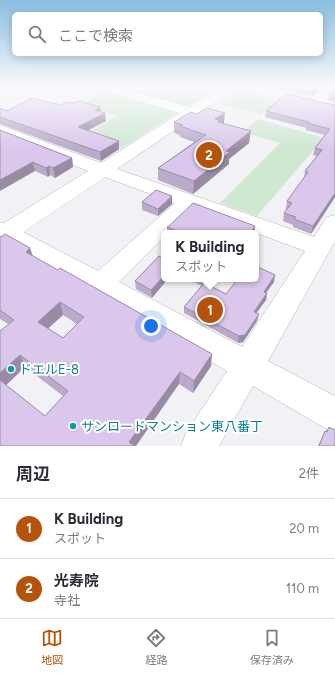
<!DOCTYPE html>
<html lang="ja">
<meta charset="utf-8">
<style>
:root{--surface:#fff;--page:#f7f7f7;--text:#2b2b33;--muted:#7c7c81;--line:#e1e1e2;--accent:#b45309}
body{margin:0;font-family:Figtree,"Noto Sans JP",sans-serif;background:var(--page);color:var(--text)}
.you{position:absolute;left:151px;top:326px;width:14px;height:14px;margin:-10px;border:3px solid #fff;border-radius:50%;background:#1a73e8;box-shadow:0 0 0 6px #1a73e833}
.badge{display:grid;place-items:center;width:26px;height:26px;border-radius:50%;background:var(--accent);color:#fff;font-size:13px;font-weight:700}
.pin{position:absolute;translate:-50% -50%;border:2px solid #fff;box-shadow:0 1px 4px #0006}
.popup{position:absolute;left:161px;top:230px;width:98px;height:52px;box-sizing:border-box;display:grid;place-content:center;border-radius:6px;background:var(--surface);filter:drop-shadow(0 1px 3px #0005);font-size:13px;white-space:nowrap;color:var(--muted)}
.popup b{font-size:15px;color:var(--text)}
.popup::after{content:'';position:absolute;left:50%;top:100%;margin-left:-8px;border:8px solid transparent;border-top-color:var(--surface)}
.list{margin:0;padding:0;list-style:none}
h2{display:flex;justify-content:space-between;align-items:center;height:52px;margin:0;padding:0 16px;font-size:17px}
h2 small{font-size:13px;font-weight:400;color:var(--muted)}
.list li{display:grid;grid-template-columns:26px 1fr auto;gap:12px;align-items:center;box-sizing:border-box;height:60px;padding:0 16px;border-top:1px solid var(--line)}
.list b{display:block;font-size:15px;white-space:nowrap}
.list p{margin:0;font-size:13px;white-space:nowrap;color:var(--muted)}
.list em{font-size:13px;font-style:normal;color:var(--muted)}
.icon{flex:none;width:22px;height:22px;fill:none;stroke:currentColor;stroke-width:2;stroke-linecap:round;stroke-linejoin:round}
.map{position:relative;flex:none;width:335px;height:446px;overflow:hidden}
.search{position:absolute;background:var(--surface);box-shadow:0 2px 10px #0003;left:12px;right:12px;top:12px;height:44px;display:flex;align-items:center;gap:10px;box-sizing:border-box;padding:0 14px;border-radius:6px;color:var(--muted);font-size:15px}
.sheet{height:172px;background:var(--surface)}
nav{display:flex;justify-content:space-around;align-items:center;box-sizing:border-box;height:56px;border-top:1px solid var(--line);background:var(--surface);font-size:11px;color:var(--muted)}
nav a{display:grid;justify-items:center;gap:2px}
nav .on{color:var(--accent)}
.map>svg:first-child{display:block}
</style>
<div class="map">
<svg width="335" height="446" viewBox="0 0 335 446">
<rect width="100%" height="100%" fill="#f2f2f6"/>
<path fill="#cfe8d2" d="M122,86h98v1l-31,19 -6,1 -63,-17z
M106,91l70,20 1,2 -55,35 -37,-14 33,-18 -38,-12z
M237,91h7l33,10 -16,13 -41,-10z
M258,119l66,19 -67,78 -37,-13 60,-60 -37,-11z"/>
<g fill="none" stroke-linecap="round" stroke-linejoin="round">
<g stroke="#b5b6b9" stroke-width="1">
<path id="minor" d="M0,86h15l-1,3 -14,5z
M106,86h17l-1,2 68,19 33,-21h38l51,12 12,-12h11v4l-10,10 10,3v8l-97,-24 -121,82 197,68 13,-20 8,-2v26l-67,120 67,35v36l-12,-5 -70,-41 -34,60h-38l5,-13 41,-62 -221,-129 -6,1v-21l4,1 84,-52 -88,-35v-11l101,38 79,-50 -74,-21 -2,-3zM105,177l70,26 -77,68 -75,-39zM192,209l113,42 -63,96 -123,-65 45,-45v-4h4z"/>
</g>
<use href="#minor" fill="#fff" fill-rule="evenodd"/>
</g>
<path fill="#bbabca" fill-rule="evenodd" d="M93,86h11l-3,2z
M268,86h54l-10,10z
M335,88v14l-7,-3 1,-6z
M60,105l40,6 6,10 -18,9 31,19 -18,12 -101,-37v-16l7,3z
M335,105v92l-24,37 -18,-7v-2l-10,-4 1,-8 3,-4h-1l1,-8 17,-23 1,-7 12,-15 -4,-1 2,-7 10,-13 -19,-5v-2l-41,-11 1,-6z
M174,122l49,2 26,19 -20,16v5l-36,30 -35,-14v-12l36,-26 -14,-5v-2l-6,-2z
M0,130l72,28 1,9 -18,11 -5,-3 -2,2 -13,-6z
M142,202l30,2 -14,12 -16,-6z
M255,226l-1,7h-87v-6z
M0,236l30,12 3,8 178,110 -18,27 -14,-9 -179,62 8,-122 -8,-5zM63,315l14,9 -14,14 -15,-10zM25,367l38,29 -18,20 -39,-31z
M159,256l-7,42 -16,-9 -1,-8z
M188,279h21l-4,4 21,11 14,-13 34,1 -8,11h1l-1,7 -10,13 1,8 -14,21 -5,1 -54,-30v-6l18,-21z
M329,427l6,19h-17l7,-15h1z"/>
<path fill="#998ba4" d="M317,86h5l-10,10 1,-6z
M100,107l1,8 -6,-5z
M105,113l1,8 -27,14 -1,-8z
M225,113l-1,10 -7,10 -2,-14z
M251,131l-2,12 -20,16v5l-36,30 1,-13 32,-30z
M119,141v8l-18,12 -1,-9z
M72,158l1,9 -18,11 -2,-10z
M33,162l2,9 -35,20v-11z
M49,166l1,9 -2,2 -2,-9z
M335,193v4l-24,37 2,-8z
M172,196v8l-14,12v-7z
M255,226l-1,7h-4z
M30,248l4,13 -8,-9z
M275,275l-1,7 -12,16 2,-6z
M164,276v3h4l-16,19 -1,-8z
M204,279h5l-6,7z
M267,293l-1,7 -14,19 2,-7z
M60,302l3,13 -21,19 -4,-12z
M259,314l-2,7 -14,21 -5,1 1,-7z
M212,354l-1,12 -18,27 1,-12z
M20,355l5,12 -23,22 -2,-4v-12z
M180,372l-1,12 -43,62h-6l-1,-4z"/>
<path fill="#dac7eb" stroke="#998ba4" fill-rule="evenodd" d="M294,86h23l-4,4z
M335,88v7l-6,-2z
M286,94l49,11v88l-22,33 -19,-7 2,-2 -12,-4 8,-10 -5,-2 21,-29 -3,-1 17,-21 -7,-2 15,-19 -23,-6 2,-1 -43,-11z
M32,98l28,7 8,-3 6,1 5,-2 21,6 -5,3 10,3 -27,14 41,14 -19,11 -100,-35v-9l7,3z
M207,108l18,5 -10,6 5,2 -2,1 33,9 -25,20 4,1 -36,29 -36,-13 48,-33 -26,-9 3,-1 -9,-3 17,-10 6,2z
M0,130l72,28 -19,10 -4,-2 -3,2 -13,-6 -33,18z
M156,190l16,6 -14,13 -16,-7z
M193,203l62,23 -5,7h-68l-15,-6 2,-1z
M5,234l25,14 -4,4 32,18 2,-2 152,86 -18,27 -14,-9 -51,70 5,4h-134v-66l45,36 23,-25 -48,-36 -20,18v-42l14,-11 -14,-10v-74l1,1zM60,302l24,15 -21,21 -25,-16z
M159,256l5,3v17l-13,14 -16,-9z
M256,266l19,9 -11,17 3,1 -13,19 5,2 -14,21 -6,1 -55,-29 20,-24 22,11 11,-14 3,1 2,-2h14z
M329,427l6,3v16h-16l6,-15 2,1z"/>
<linearGradient id="sky" x2="0" y2="1"><stop stop-color="#89bee0"/><stop offset="0.58" stop-color="#f9f9fb"/><stop offset="1" stop-color="#f9f9fb" stop-opacity="0"/></linearGradient>
<rect width="335" height="149" fill="url(#sky)"/>
<g fill="#0f9aa8" stroke="#fff" stroke-width="1.5">
<circle cx="11" cy="369" r="4"/>
<circle cx="73" cy="426" r="4"/>
</g>
<g text-anchor="middle" dominant-baseline="central" stroke-width="4" stroke-linejoin="round" paint-order="stroke">
<g font-size="13" fill="#0d838f" stroke="#fff" text-anchor="start">
<text x="19" y="369">ドエルE-8</text>
<text x="81" y="426">サンロードマンション東八番丁</text>
</g>
</g>
</svg>
<div class="you"></div>
<div class="pin badge" style="left:210px;top:310px">1</div>
<div class="popup"><b>K Building</b>スポット</div>
<div class="pin badge" style="left:209px;top:155px">2</div>
<div class="search"><svg class="icon" aria-label="search" viewBox="0 0 24 24"><circle cx="10" cy="10" r="6"/><path d="M15 15l6 6"/></svg>ここで検索</div>
</div>
<section class="sheet">
<h2>周辺<small>2件</small></h2>
<ul class="list">
<li><span class="badge">1</span><div><b>K Building</b><p>スポット</p></div><em>20 m</em></li>
<li><span class="badge">2</span><div><b>光寿院</b><p>寺社</p></div><em>110 m</em></li>
</ul>
</section>
<nav>
<a class="on"><svg class="icon" aria-label="map" viewBox="0 0 24 24"><path d="M3 6l6-2 6 2 6-2v14l-6 2-6-2-6 2zM9 4v14M15 6v14"/></svg>地図</a>
<a><svg class="icon" aria-label="directions" viewBox="0 0 24 24"><path d="M12 3l9 9-9 9-9-9zM9 14v-3h6M13 9l2 2-2 2"/></svg>経路</a>
<a><svg class="icon" aria-label="saved" viewBox="0 0 24 24"><path d="M7 4h10v16l-5-4-5 4z"/></svg>保存済み</a>
</nav>
